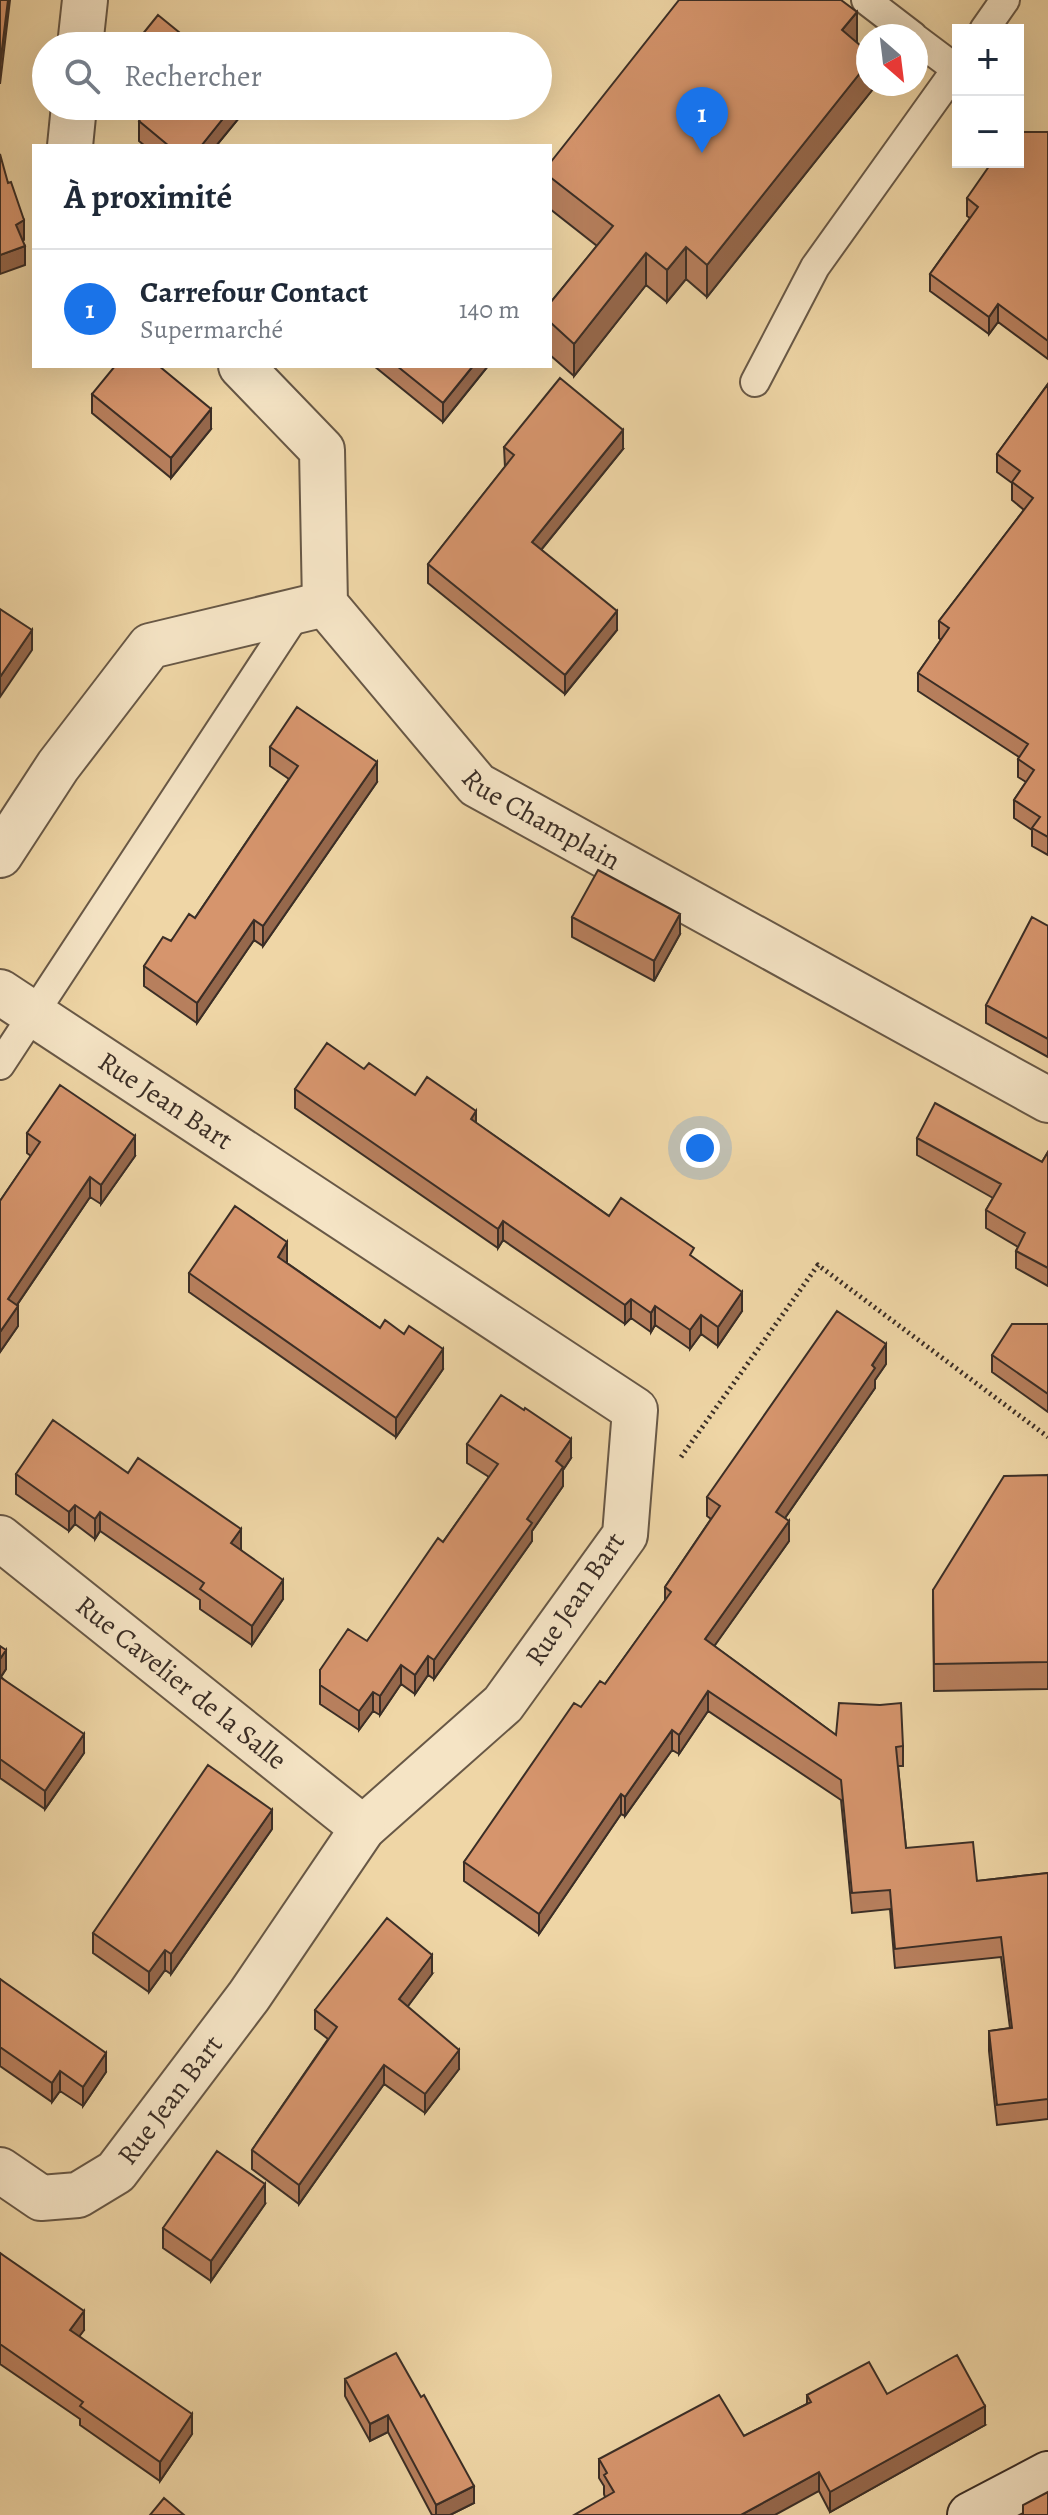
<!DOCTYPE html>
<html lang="fr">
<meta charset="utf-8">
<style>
:root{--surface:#fff;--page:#f2f2f3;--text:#1f2937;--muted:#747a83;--line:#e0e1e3;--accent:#1a73e8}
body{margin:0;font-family:Alegreya,serif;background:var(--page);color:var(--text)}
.controls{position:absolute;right:24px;top:24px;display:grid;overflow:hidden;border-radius:0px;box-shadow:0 8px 32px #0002}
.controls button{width:72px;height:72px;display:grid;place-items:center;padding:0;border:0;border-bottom:2px solid var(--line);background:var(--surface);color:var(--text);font:40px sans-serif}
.compass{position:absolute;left:856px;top:24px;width:72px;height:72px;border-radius:50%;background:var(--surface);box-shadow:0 8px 32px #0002;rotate:152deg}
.you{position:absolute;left:700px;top:1148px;width:28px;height:28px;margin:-20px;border:6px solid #fff;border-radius:50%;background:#1a73e8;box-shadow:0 0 0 12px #1a73e833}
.badge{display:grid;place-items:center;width:52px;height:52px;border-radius:50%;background:var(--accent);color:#fff;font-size:26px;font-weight:700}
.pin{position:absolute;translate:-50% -66px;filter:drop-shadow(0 2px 4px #0008)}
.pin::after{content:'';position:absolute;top:42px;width:28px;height:24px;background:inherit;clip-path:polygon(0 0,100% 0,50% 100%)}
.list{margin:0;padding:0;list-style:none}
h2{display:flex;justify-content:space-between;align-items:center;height:104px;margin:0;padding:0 32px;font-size:34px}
h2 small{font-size:26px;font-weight:400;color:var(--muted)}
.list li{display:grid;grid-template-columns:52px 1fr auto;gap:24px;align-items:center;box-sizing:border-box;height:120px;padding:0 32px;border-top:2px solid var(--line)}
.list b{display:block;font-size:30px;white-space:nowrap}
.list p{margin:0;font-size:26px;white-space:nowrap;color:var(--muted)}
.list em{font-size:26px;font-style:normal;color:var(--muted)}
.icon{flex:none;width:44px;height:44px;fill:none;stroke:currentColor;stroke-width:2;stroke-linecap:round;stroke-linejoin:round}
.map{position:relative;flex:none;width:1048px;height:2515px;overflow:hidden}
.search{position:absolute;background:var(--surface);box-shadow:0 8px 32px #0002;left:32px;top:32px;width:520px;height:88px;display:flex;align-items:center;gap:20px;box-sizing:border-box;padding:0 28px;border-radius:44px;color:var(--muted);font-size:30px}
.panel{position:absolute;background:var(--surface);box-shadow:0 8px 32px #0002;left:32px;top:144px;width:520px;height:224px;border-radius:0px}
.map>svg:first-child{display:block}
</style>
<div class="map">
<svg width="1048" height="2515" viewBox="0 0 1048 2515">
<rect width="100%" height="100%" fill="#efd6a6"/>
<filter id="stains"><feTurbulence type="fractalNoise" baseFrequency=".0025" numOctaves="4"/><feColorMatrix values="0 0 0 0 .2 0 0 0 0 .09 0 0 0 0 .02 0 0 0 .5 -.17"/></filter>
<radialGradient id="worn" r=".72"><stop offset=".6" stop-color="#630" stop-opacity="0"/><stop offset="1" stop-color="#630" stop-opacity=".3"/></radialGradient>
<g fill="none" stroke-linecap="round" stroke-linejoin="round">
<g stroke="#685846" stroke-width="32">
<path id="lane" d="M866,0l47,36
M984,30l21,-30
M916,39l40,30
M755,382l60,-115 143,-200
M0,1065l298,-454"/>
</g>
<g stroke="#685846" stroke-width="48">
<g id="street">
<path d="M80,46l5,-46"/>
<path d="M70,146l4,-40"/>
<path id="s1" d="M241,366l81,84 3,154 152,181 571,315"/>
<path d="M0,855l58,-89 92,-120 175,-42"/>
<path id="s2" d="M0,992l635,418 -10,125 -122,169 -140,124 -114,168 -133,176 -38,23 -37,3 -41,-28"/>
<path id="s3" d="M0,1538l363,290"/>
</g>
</g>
<g stroke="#3b2e26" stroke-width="48">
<path id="secondary" d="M970,2515l78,-41"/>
</g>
<path stroke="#3b2e26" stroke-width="5" stroke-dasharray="2 4" stroke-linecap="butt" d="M681,1457l137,-192 230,172"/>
<use href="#lane" stroke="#f5e4c5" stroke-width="28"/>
<use href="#street" stroke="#f5e4c5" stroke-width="44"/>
<use href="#secondary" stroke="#f5e4c5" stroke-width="44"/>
</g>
<path fill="#b8805e" stroke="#3b2e26" stroke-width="2" d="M857,42l16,42v5l-166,208 -21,-18 -19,23 -21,-17 -72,91 -24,-21v-52l47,-57 -47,-37v-46z
M123,106h116v12l-23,28h-71l-6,-5v-20l1,-1z
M1048,132v227l-50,-37 -9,12 -59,-43v-17l40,-56 -3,-2v-18z
M374,366h114l-45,56z
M1048,384v471l-16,-9v-16l-18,-12v-18l12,-18 -8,-5v-18l1,-2 -101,-66v-18l23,-33 -2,-2v-17l85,-111 -12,-10v-17l-15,-11v-18z
M92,394l119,35 -40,49 -79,-65z
M504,447l119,2 -82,101 76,80 -52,64 -137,-111v-19l77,-97z
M270,747l107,35 -114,164 -9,-6 -57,83 -53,-37v-20l51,-48 94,-139 -19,-13z
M572,917l108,17 -26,47 -82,-44z
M1048,926v131l-62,-34v-18z
M364,1069l51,26 61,28 133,93 85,43 48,52 -24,35 -17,-12 -11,15 -35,-24 -4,7 -20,-14 -6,6 -122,-84 -5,8 -203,-140v-19z
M27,1133l108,23 -34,48 -11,-7 -73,108 1,21 -18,26v-151l31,-45 -4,-3z
M917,1138l125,24 6,-10v134l-32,-18v-17l2,-4 -32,-19v-18l7,-12 -76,-43z
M287,1262v1l93,65 63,41 -47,68 -207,-145v-19z
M1048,1324v88l-56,-40v-17z
M886,1364l-11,16v8l-90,130 4,23 -75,105 122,89 67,11v20h-5l8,82 71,33 71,-8v246l-51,6 -8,-74v-20l21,-3 -9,-71 -106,11 -5,-59 -38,4 -11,-113 -133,-89 -29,43 -7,-4 -47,66 -4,-2 -82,120 -75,-53v-19l117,-155 24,-23 60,-83v-14l46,-68 -4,-3v-19z
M467,1444l104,14 -8,12v16l-31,45v10l-98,138 -6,-4 -13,19 -14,-10 -21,31 -7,-4 -14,19 -39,-26v-34l47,-29 76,-99 46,-65 -22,-14z
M128,1473l113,76v1l42,49 -31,46 -52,-36v-9l-100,-69 -5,8 -20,-15 -6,7 -53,-37v-20z
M1048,1475v214l-114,2 -1,-101z
M0,1646l6,23 -5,8 83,76 -39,56 -45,-31z
M272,1829l-101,145 -6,-4 -16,22 -56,-39v-20z
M432,1974l-25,33 52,62 -34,44 -41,-29 -85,120 -47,-35v-19l76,-111 -13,-10v-19z
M0,1979l106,93 -23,34 -23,-15 -8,11 -52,-36z
M265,2204l-54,77 -48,-33v-20z
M0,2253l84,77 -5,6 113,98 -32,47 -80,-56v-6l-80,-55z
M345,2379l76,18 53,106 -24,12h-18l-44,-83 -18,9 -25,-45z
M887,2394l98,31 -155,87 -11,-21 -214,6 -1,-3v-8l-5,-8v-19l145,-23 63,-32v-9z"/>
<path fill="#96684c" stroke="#3b2e26" stroke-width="2" d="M8,0h2l-10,84v-19z
M857,12v32l-15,-14z
M868,63v21h5v5l-166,208v-32z
M233,106h6v12l-23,28h-15z
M24,220v20l-8,4v-19z
M25,246v19l-25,9v-19z
M686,247v32l-19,23v-32z
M646,253v32l-72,91v-32z
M998,304v18l-9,12v-17z
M473,366h15l-45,56v-19z
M211,409v20l-40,49v-20z
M623,430v19l-91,112v-19z
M617,611v19l-52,64v-19z
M32,630v20l-32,47v-20z
M377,762v20l-114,164v-20z
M680,914v20l-26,47v-20z
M254,920v20l-57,83v-20z
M476,1111v19l-5,-11z
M135,1136v20l-34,48v-19z
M90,1177v20l-82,121v-19z
M503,1221v19l-5,8v-19z
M287,1242v20l-9,14v-19z
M742,1292v19l-24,35v-19z
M631,1299v19l-6,6v-19z
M18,1306v20l-18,26v-20z
M655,1306v19l-4,7v-19z
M701,1315v19l-11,15v-19z
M886,1344v20l-11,16v8l-99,143v-19z
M443,1349v20l-47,68v-19z
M571,1439v19l-8,12v16l-31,45v10l-98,138v-19l93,-141 29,-58z
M75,1505v19l-6,7v-19z
M100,1512v19l-5,8v-20z
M789,1521v20l-84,118v-20z
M241,1529v20l-10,14v-20z
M283,1580v19l-31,46v-19z
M6,1650v19l-6,9v-19z
M428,1656v19l-13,19v-19z
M401,1665v19l-21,31v-19z
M708,1691v20l-29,43v-19z
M373,1692v19l-14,19v-19z
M672,1730v20l-47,66v-19z
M84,1734v19l-39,56v-18z
M621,1794v20l-82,120v-20z
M272,1810v19l-101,145v-20z
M165,1950v20l-16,22v-20z
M432,1955v19l-33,44v-19z
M459,2050v19l-34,44v-19z
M106,2053v19l-23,34v-19z
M384,2065v19l-85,120v-19z
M60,2071v20l-8,11v-19z
M265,2184v20l-54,77v-20z
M84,2311v19l-14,19v-19z
M985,2406v19l-155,87v-20z
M192,2414v20l-32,47v-19z
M388,2415v17l-18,9v-17z
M819,2472v19l-44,24h-34z
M474,2486v17l-24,12h-14v-10z"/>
<path fill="#d6956d" stroke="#3b2e26" stroke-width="2" d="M0,0h8l-8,65z
M679,0h162l16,12 -15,18 26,22v11l-161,202 -21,-18 -19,23 -21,-17 -72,91 -24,-22v-19l63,-77 -63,-49v-14z
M158,15l38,31h-63z
M147,106h86l-32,40h-32l-30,-25 10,-13z
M1018,132h30v209l-50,-37 -9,13 -59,-43 48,-67 -11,-9 25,-36h26z
M0,154l8,29 3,-1 13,38 -8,5 9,21 -25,9z
M115,366h44l52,43 -40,49 -79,-64z
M397,366h76l-30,37z
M560,378l63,52 -91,112 85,69 -52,64 -137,-111 86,-109 -10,-8z
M1048,384v453l-16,-9 8,-11 -26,-17 20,-30 -16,-11 10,-15 -110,-71 31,-45 -10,-7 94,-123 -21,-16 8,-11 -23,-17z
M0,609l32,21 -32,47z
M297,707l80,55 -114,164 -9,-6 -57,83 -53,-37 19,-29 8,4 18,-27 6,4 103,-152 -28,-19z
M598,870l82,44 -26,47 -82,-44z
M1032,917l16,9v113l-62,-34z
M327,1043l37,26 5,-6 46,32 12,-18 49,34 -5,8 138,97 12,-18 73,50 -4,7 52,37 -24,35 -17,-12 -11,15 -35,-24 -4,7 -20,-14 -6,6 -122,-84 -5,8 -203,-140z
M60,1085l75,51 -34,49 -11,-8 -82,122 10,7 -18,26v-131l40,-59 -13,-9z
M935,1103l107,59 6,-10v116l-32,-17 9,-18 -39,-23 15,-26 -84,-46z
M235,1206l52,36 -9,15 102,71 5,-8 19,14 5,-8 34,23 -47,69 -207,-145z
M837,1311l49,33 -14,21 3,3 -99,144 13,9 -84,118 131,96 3,-32 41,2 21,-2 2,43 -7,1 10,101 67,-6 4,39 71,-8v226l-51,6 -8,-74 23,-3 -11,-91 -106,12 -5,-59 -38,3 -11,-113 -133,-89 -29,44 -7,-5 -47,67 -4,-3 -82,120 -75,-52 110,-159 7,4 19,-26 5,3 66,-92 -6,-5 55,-81 -13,-9z
M1012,1324h36v70l-56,-39z
M501,1395l23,15 1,-2 46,31 -15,22 7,6 -36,52 5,4 -98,137 -6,-4 -13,19 -14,-10 -21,31 -7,-4 -14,19 -39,-26v-15l28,-41 19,12 71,-103 5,4 55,-78 -31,-20z
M53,1420l75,53 10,-15 103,71 -10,14 52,37 -31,46 -52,-37 4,-6 -104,-71 -5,7 -20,-14 -6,7 -53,-38z
M1048,1475v187l-114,2 -1,-74 71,-114z
M0,1646l6,4 -6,9z
M0,1677l84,57 -39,57 -45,-32z
M208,1765l64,45 -101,144 -6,-4 -16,22 -56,-39z
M387,1918l45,37 -33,44 60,51 -34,44 -41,-29 -85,120 -47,-35 85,-123 -22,-17z
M0,1979l106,74 -23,34 -23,-16 -8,12 -52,-36z
M217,2151l48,33 -54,77 -48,-33z
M0,2253l84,58 -14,19 122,84 -32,48 -80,-56 3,-4 -83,-58z
M396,2353l25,44 3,-2 50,91 -38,19 -48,-90 -18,9 -25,-45z
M957,2355l28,51 -155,86 -11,-20 -78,43h-167l40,-23 -10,-17 3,-2 -8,-14 120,-64 25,41 67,-34 -4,-7 62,-33 18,32z
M1048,2492v23h-25v-10z
M164,2498l20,17h-34z"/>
<g text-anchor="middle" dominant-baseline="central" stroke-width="6" stroke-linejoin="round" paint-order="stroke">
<g font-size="28" fill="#3b2e26" stroke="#f5e4c5">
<text stroke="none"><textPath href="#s1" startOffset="580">Rue Champlain</textPath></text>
<text stroke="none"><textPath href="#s2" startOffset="198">Rue Jean Bart</textPath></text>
<text transform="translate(575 1599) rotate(-56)">Rue Jean Bart</text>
<text stroke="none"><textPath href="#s3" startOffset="232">Rue Cavelier de la Salle</textPath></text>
<text transform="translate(170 2100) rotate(-53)">Rue Jean Bart</text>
</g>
</g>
<rect width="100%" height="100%" filter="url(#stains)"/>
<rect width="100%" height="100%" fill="url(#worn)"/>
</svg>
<div class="controls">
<button>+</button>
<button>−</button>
</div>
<svg class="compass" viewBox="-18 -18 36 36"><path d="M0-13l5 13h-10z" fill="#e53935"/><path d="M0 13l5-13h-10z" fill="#747a83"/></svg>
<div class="you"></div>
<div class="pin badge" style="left:702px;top:153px">1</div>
<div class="search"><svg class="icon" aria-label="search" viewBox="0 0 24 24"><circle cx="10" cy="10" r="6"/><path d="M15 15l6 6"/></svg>Rechercher</div>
<section class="panel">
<h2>À proximité<small></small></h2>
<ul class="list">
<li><span class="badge">1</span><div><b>Carrefour Contact</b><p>Supermarché</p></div><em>140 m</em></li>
</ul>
</section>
</div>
